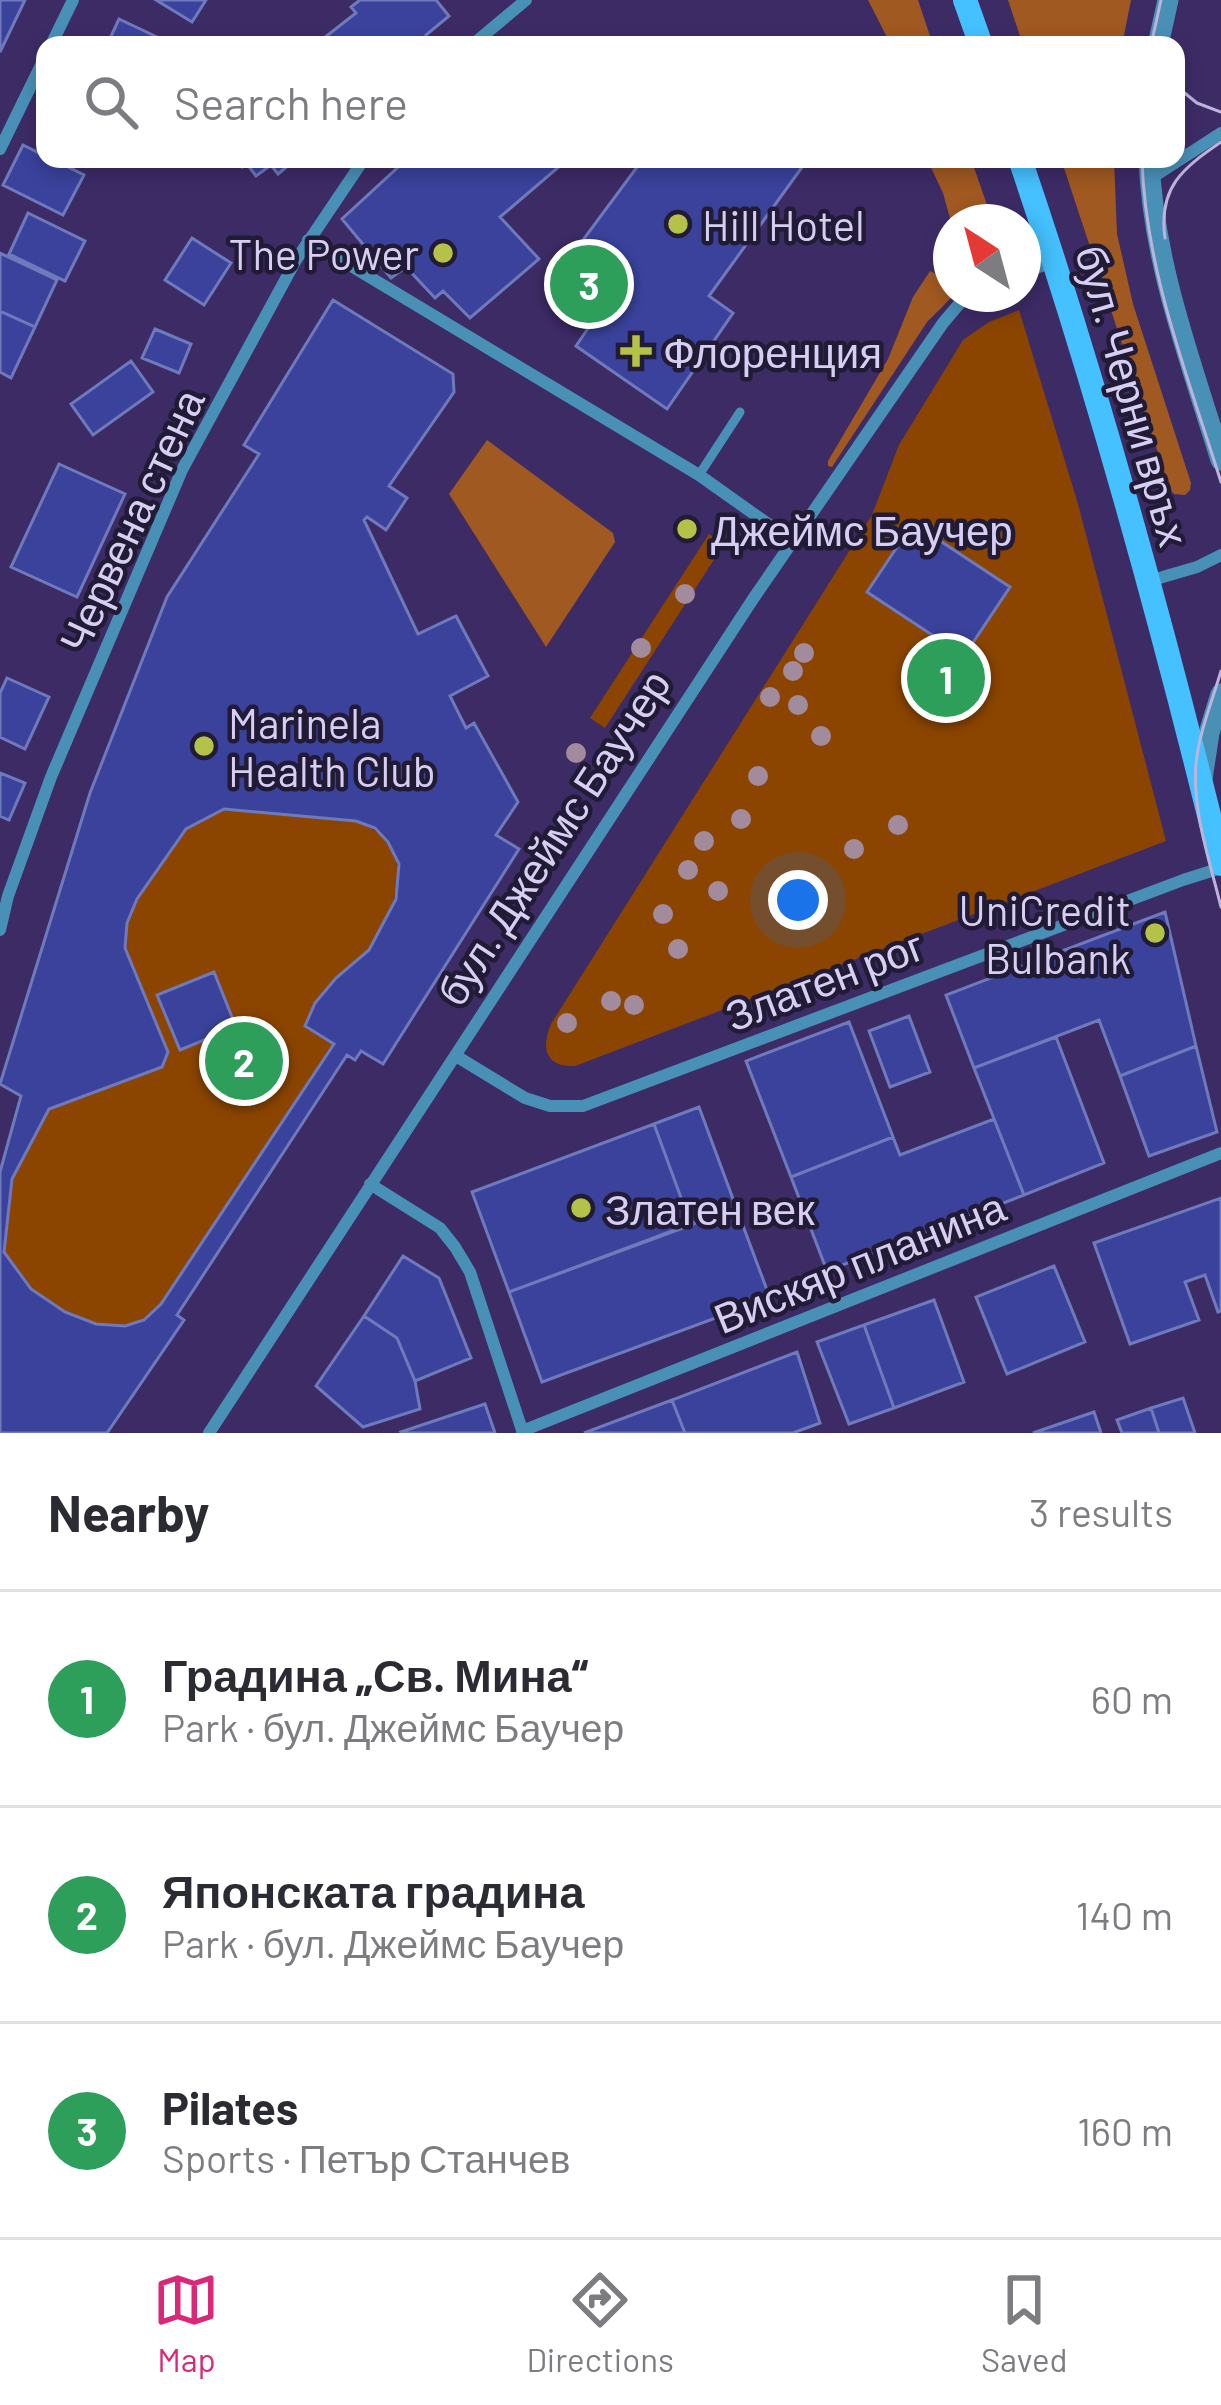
<!DOCTYPE html>
<meta charset="utf-8">
<style>
:root{--surface:#fff;--page:#f7f7f7;--text:#2b2b33;--muted:#7c7c81;--line:#e1e1e2;--accent:#db2777}
body{margin:0;font-family:Barlow,sans-serif;background:var(--page);color:var(--text)}
.compass{position:absolute;left:933px;top:204px;width:108px;height:108px;border-radius:50%;background:var(--surface);box-shadow:0 6px 18px #0003;rotate:324deg}
.you{position:absolute;left:798px;top:900px;width:42px;height:42px;margin:-30px;border:9px solid #fff;border-radius:50%;background:#1a73e8;box-shadow:0 0 0 18px #1a73e833}
.badge{display:grid;place-items:center;width:78px;height:78px;border-radius:50%;background:var(--accent);color:#fff;font-size:39px;font-weight:700}
.pin{position:absolute;translate:-50% -50%;border:6px solid #fff;box-shadow:0 3px 12px #0006}
.list{margin:0;padding:0;list-style:none}
h2{display:flex;justify-content:space-between;align-items:center;height:156px;margin:0;padding:0 48px;font-size:51px}
h2 small{font-size:39px;font-weight:400;color:var(--muted)}
.list li{display:grid;grid-template-columns:78px 1fr auto;gap:36px;align-items:center;box-sizing:border-box;height:216px;padding:0 48px;border-top:3px solid var(--line)}
.list b{display:block;font-size:45px;white-space:nowrap}
.list p{margin:0;font-size:39px;white-space:nowrap;color:var(--muted)}
.list em{font-size:39px;font-style:normal;color:var(--muted)}
.icon{flex:none;width:66px;height:66px;fill:none;stroke:currentColor;stroke-width:2;stroke-linecap:round;stroke-linejoin:round}
.map{position:relative;flex:none;width:1221px;height:1433px;overflow:hidden}
.search{position:absolute;background:var(--surface);box-shadow:0 6px 18px #0003;left:36px;right:36px;top:36px;height:132px;display:flex;align-items:center;gap:30px;box-sizing:border-box;padding:0 42px;border-radius:24px;color:var(--muted);font-size:45px}
.sheet{height:804px;background:var(--surface)}
nav{display:flex;justify-content:space-around;align-items:center;box-sizing:border-box;height:168px;border-top:3px solid var(--line);background:var(--surface);font-size:33px;color:var(--muted)}
nav a{display:grid;justify-items:center;gap:6px}
nav .on{color:var(--accent)}
.map>svg:first-child{display:block}
</style>
<div class="map">
<svg width="1221" height="1433" viewBox="0 0 1221 1433">
<rect width="100%" height="100%" fill="#3d2b66"/>
<path fill="#8c4500" fill-rule="evenodd" d="M1019,310l59,194 88,337 -591,225c-30,1 -34,-18 -24,-42l321,-509 27,-70 64,-105 26,-18z
M709,534l9,6 -1,15 -112,173 -15,-10z
M224,809l132,12c62,23 44,81 15,125 -8,13 -24,21 -35,32 -14,14 -23,29 -31,47l29,19 -173,260c-8,7 -14,14 -23,17 -34,14 -80,-8 -105,-31 -12,-10 -20,-26 -29,-38l8,-73 37,-70 113,-42 6,-15 -43,-104 2,-25 10,-24 49,-70zM214,972l22,54 -56,24 -22,-56z"/>
<path fill="#a05921" d="M868,0h50l15,45h-42z
M1008,0h123l-9,45h-99z
M927,159h44l22,63h-42l-8,-29z
M1061,159h53l3,75 16,70 58,179 -1,7 -5,5 -11,-1 -4,-5z
M930,271l21,10v13h4l-28,28 -95,145 -4,-1v-5l60,-102 25,-62z
M487,440l126,93 2,9 -69,105 -97,-153z"/>
<path fill="#3a429c" stroke="#6e7abb" stroke-width="3" fill-rule="evenodd" d="M0,0h25l-25,52z
M156,0h50l-14,22z
M360,0h76l13,16 -23,19 4,5 -6,5h-109l41,-32 -5,-6z
M119,19l55,26h-67z
M23,145l22,11v3h7l32,16 -21,40 -60,-30z
M236,159h60l-18,15 -7,-9 -15,11 -9,-12 -5,3z
M407,159h161l-68,58 39,42 -69,59 -27,-27 -8,7 -29,-31 -15,11 -49,-59z
M643,159h165l-99,137 24,17 -66,96 -91,-63 15,-22 -45,-34z
M28,213l57,28 -20,40 -56,-27z
M192,238l39,25 -27,42 -39,-25z
M0,253l57,27 -22,47 -35,-16z
M333,300l120,74 1,18 -65,94 18,12 -21,32 -19,-13 -3,3 54,114 38,-18 32,60 -38,20 16,32 8,-5 44,79 -22,33 23,14 -136,215 -22,-13 -6,9 -8,-5 -170,260 7,5 -77,113h-107v-261l21,-76 -21,-12 90,-291 77,-196 92,-143 -15,-9zM224,809l132,12 19,7 13,14 11,22 -3,35 -27,51 -33,28 -21,25 -10,23 29,18 -173,260 -17,16 -19,6 -29,-2 -31,-12 -34,-23 -27,-37 8,-73 37,-70 113,-42 6,-15 -43,-104 2,-25 10,-24 49,-70z
M0,311l35,16 -24,51 -11,-6z
M155,329l36,15 -12,29 -37,-15z
M131,361l22,31 -60,43 -22,-31z
M59,464l66,30 -48,103 -66,-30z
M913,523l97,64 -46,69 -97,-64z
M7,678l42,19 -24,52 -25,-12v-44z
M0,773l25,10 -16,37 -9,-4z
M1165,912l31,134 -76,30 -21,-56 -125,48 -28,-73z
M214,972l22,55 -56,23 -23,-55z
M909,1016l21,56 -40,15 -21,-56z
M849,1022l44,115 -102,40 -45,-116z
M1056,1037l48,126 -80,32 -50,-127z
M1196,1046l21,86 -68,24 -29,-80z
M699,1107l37,100 -45,18 -37,-101z
M994,1119l30,76 -197,76 -36,-94 102,-40 7,18z
M654,1124l37,101 -182,67 -37,-100z
M1221,1198v113l-3,1 -13,-37 -20,7 14,38 -69,24 -36,-101z
M736,1207l34,91 -228,84 -33,-90z
M403,1256l36,22 32,80 -56,23 -18,-43 -33,-22z
M1054,1266l31,76 -78,32 -31,-77z
M934,1300l30,82 -70,26 -30,-83z
M364,1316l33,22 18,43 5,28 -57,18 -47,-41z
M864,1325l30,83 -45,16 -32,-82z
M797,1352l23,71 -27,10h-108l-13,-33z
M1183,1398l12,35h-36l-8,-25z
M672,1400l13,33h-101z
M485,1404l10,29h-93l-1,-1z
M1151,1408l8,25h-37l-5,-13z
M1094,1412l7,21h-68z"/>
<g fill="none" stroke-linecap="round" stroke-linejoin="round">
<path stroke="#4990b7" stroke-width="9" d="M699,475l41,-63"/>
<path stroke="#4990b7" stroke-width="12" d="M51,45l22,-45
M472,45l54,-45
M0,149l45,-92
M1150,179l71,-46
M308,240l391,235 93,66
M1023,272l31,-10
M1149,581l48,-14 24,-12
M0,930l8,-34 43,-119 131,-307 114,-210 68,-101
M456,1056l69,42 25,8h33l600,-226 38,-12
M370,1184l70,44 15,19 15,25 53,161
M522,1431l699,-278
M209,1433l544,-834 190,-276 17,-20 13,-9"/>
<path stroke="#4990b7" stroke-width="21" d="M1158,45l10,-45
M1149,159c4,104 42,203 72,301
M1202,779l7,-46 12,-39"/>
<path stroke="#44c1fe" stroke-width="24" d="M965,0l16,45
M1020,159c79,232 143,467 201,705"/>
<path stroke="#bdb4dc" stroke-width="3" d="M1151,45l10,-45
M1176,86l21,17 24,9
M1142,159c3,111 46,218 79,323
M1165,238c-7,-51 18,-70 56,-96
M1221,671c-9,31 -22,61 -25,93 -4,47 14,98 25,143"/>
</g>
<g fill="#a18b9d">
<circle cx="685" cy="594" r="10"/>
<circle cx="641" cy="648" r="10"/>
<circle cx="804" cy="653" r="10"/>
<circle cx="793" cy="671" r="10"/>
<circle cx="770" cy="697" r="10"/>
<circle cx="798" cy="705" r="10"/>
<circle cx="821" cy="736" r="10"/>
<circle cx="576" cy="753" r="10"/>
<circle cx="758" cy="776" r="10"/>
<circle cx="741" cy="819" r="10"/>
<circle cx="898" cy="825" r="10"/>
<circle cx="704" cy="841" r="10"/>
<circle cx="854" cy="849" r="10"/>
<circle cx="688" cy="870" r="10"/>
<circle cx="718" cy="891" r="10"/>
<circle cx="663" cy="914" r="10"/>
<circle cx="678" cy="949" r="10"/>
<circle cx="611" cy="1001" r="10"/>
<circle cx="634" cy="1005" r="10"/>
<circle cx="567" cy="1023" r="10"/>
</g>
<g fill="#b5c249" stroke="#221b35" stroke-width="4.5">
<circle cx="678" cy="224" r="12"/>
<circle cx="443" cy="253" r="12"/>
<path d="M630 333h12v12h12v12h-12v12h-12v-12h-12v-12h12z"/>
<circle cx="687" cy="529" r="12"/>
<circle cx="204" cy="746" r="12"/>
<circle cx="1155" cy="933" r="12"/>
<circle cx="581" cy="1208" r="12"/>
</g>
<g text-anchor="middle" dominant-baseline="central" stroke-width="9" stroke-linejoin="round" paint-order="stroke">
<g font-size="42" fill="#d6cff3" stroke="#221b35" text-anchor="start">
<text x="702" y="224">Hill Hotel</text>
<text x="419" y="253" text-anchor="end">The Power</text>
<text x="663" y="351">Флоренция</text>
<text x="711" y="529">Джеймс Баучер</text>
<text x="228" y="722">Marinela<tspan x="228" dy="48">Health Club</tspan></text>
<text x="1131" y="909" text-anchor="end">UniCredit<tspan x="1131" dy="48">Bulbank</tspan></text>
<text x="605" y="1208">Златен век</text>
</g>
<g font-size="42" fill="#d6cff3" stroke="#221b35">
<text transform="translate(1134 395) rotate(74)">бул. Черни връх</text>
<text transform="translate(130 520) rotate(-65)">Червена стена</text>
<text transform="translate(552 837) rotate(-57)">бул. Джеймс Баучер</text>
<text transform="translate(824 979) rotate(-21)">Златен рог</text>
<text transform="translate(859 1261) rotate(-22)">Вискяр планина</text>
</g>
</g>
</svg>
<svg class="compass" viewBox="-18 -18 36 36"><path d="M0-13l5 13h-10z" fill="#e53935"/><path d="M0 13l5-13h-10z" fill="#7c7c81"/></svg>
<div class="you"></div>
<div class="pin badge" style="left:946px;top:678px;background:#2e9e5b">1</div>
<div class="pin badge" style="left:244px;top:1061px;background:#2e9e5b">2</div>
<div class="pin badge" style="left:589px;top:284px;background:#2e9e5b">3</div>
<div class="search"><svg class="icon" aria-label="search" viewBox="0 0 24 24"><circle cx="10" cy="10" r="6"/><path d="M15 15l6 6"/></svg>Search here</div>
</div>
<section class="sheet">
<h2>Nearby<small>3 results</small></h2>
<ul class="list">
<li><span class="badge" style="background:#2e9e5b">1</span><div><b>Градина „Св. Мина“</b><p>Park · бул. Джеймс Баучер</p></div><em>60 m</em></li>
<li><span class="badge" style="background:#2e9e5b">2</span><div><b>Японската градина</b><p>Park · бул. Джеймс Баучер</p></div><em>140 m</em></li>
<li><span class="badge" style="background:#2e9e5b">3</span><div><b>Pilates</b><p>Sports · Петър Станчев</p></div><em>160 m</em></li>
</ul>
</section>
<nav>
<a class="on"><svg class="icon" aria-label="map" viewBox="0 0 24 24"><path d="M3 6l6-2 6 2 6-2v14l-6 2-6-2-6 2zM9 4v14M15 6v14"/></svg>Map</a>
<a><svg class="icon" aria-label="directions" viewBox="0 0 24 24"><path d="M12 3l9 9-9 9-9-9zM9 14v-3h6M13 9l2 2-2 2"/></svg>Directions</a>
<a><svg class="icon" aria-label="saved" viewBox="0 0 24 24"><path d="M7 4h10v16l-5-4-5 4z"/></svg>Saved</a>
</nav>
